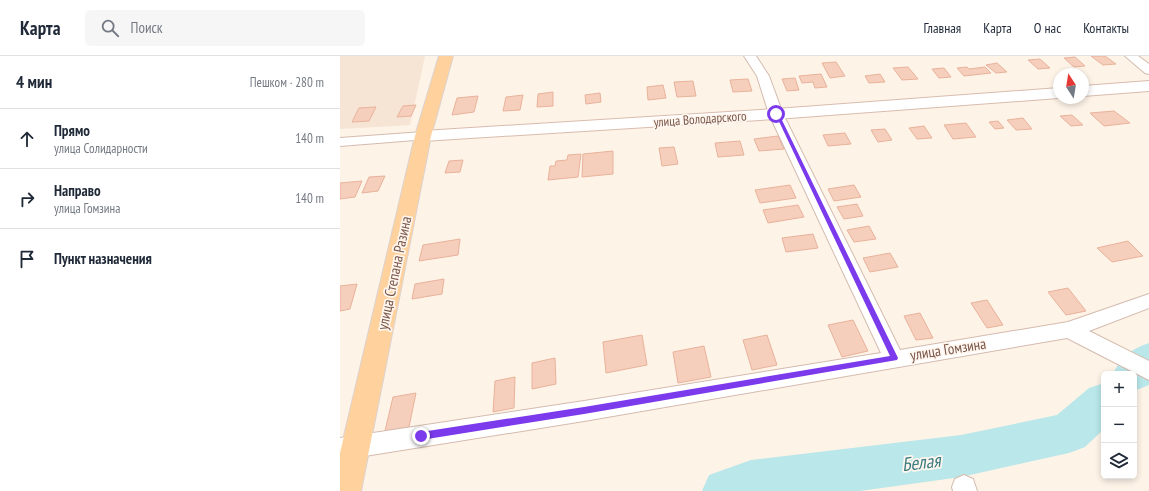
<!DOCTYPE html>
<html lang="ru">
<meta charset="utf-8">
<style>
:root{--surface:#fff;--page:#f6f6f7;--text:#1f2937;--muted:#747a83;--line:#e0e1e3}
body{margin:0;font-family:"PT Sans Narrow",sans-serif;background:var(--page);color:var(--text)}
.controls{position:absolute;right:12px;bottom:12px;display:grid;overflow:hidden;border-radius:6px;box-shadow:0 2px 6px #0003}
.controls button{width:36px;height:36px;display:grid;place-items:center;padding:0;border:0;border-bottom:1px solid var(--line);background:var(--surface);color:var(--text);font:20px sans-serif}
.compass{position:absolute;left:713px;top:12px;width:36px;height:36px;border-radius:50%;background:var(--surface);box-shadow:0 2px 6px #0003;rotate:348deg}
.stop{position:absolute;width:12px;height:12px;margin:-9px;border:3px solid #7c3aed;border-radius:50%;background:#fff}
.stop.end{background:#7c3aed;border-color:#fff;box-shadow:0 1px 4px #0008}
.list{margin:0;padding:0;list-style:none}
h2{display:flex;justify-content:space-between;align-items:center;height:52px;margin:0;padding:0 16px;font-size:17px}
h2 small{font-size:13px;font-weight:400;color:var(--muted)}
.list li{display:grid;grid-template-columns:26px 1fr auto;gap:12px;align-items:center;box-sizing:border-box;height:60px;padding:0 16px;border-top:1px solid var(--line)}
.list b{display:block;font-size:15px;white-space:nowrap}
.list p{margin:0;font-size:13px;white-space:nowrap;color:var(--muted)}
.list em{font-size:13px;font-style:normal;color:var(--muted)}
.icon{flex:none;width:22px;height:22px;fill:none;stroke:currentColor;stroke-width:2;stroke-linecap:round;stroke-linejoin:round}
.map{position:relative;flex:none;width:809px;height:435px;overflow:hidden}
header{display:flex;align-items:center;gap:24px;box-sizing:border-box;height:56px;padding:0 20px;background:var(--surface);border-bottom:1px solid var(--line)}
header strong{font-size:19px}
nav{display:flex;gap:22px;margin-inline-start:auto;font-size:14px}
.search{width:280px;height:36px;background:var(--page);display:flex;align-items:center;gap:10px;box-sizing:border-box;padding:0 14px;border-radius:6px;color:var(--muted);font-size:15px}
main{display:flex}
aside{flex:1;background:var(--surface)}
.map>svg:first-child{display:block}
</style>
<header>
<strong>Карта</strong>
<div class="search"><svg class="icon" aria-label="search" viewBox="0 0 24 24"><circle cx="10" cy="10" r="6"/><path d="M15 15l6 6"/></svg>Поиск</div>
<nav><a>Главная</a><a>Карта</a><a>О нас</a><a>Контакты</a></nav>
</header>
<main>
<aside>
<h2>4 мин<small>Пешком · 280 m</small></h2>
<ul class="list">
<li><svg class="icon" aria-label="ahead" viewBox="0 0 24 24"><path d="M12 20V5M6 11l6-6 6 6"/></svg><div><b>Прямо</b><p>улица Солидарности</p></div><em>140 m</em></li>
<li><svg class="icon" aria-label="right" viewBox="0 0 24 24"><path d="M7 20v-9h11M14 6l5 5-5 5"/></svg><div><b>Направо</b><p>улица Гомзина</p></div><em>140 m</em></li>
<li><svg class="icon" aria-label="arrive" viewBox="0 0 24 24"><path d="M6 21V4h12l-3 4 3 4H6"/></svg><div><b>Пункт назначения</b></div></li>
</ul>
</aside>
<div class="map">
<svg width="809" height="435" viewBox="0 0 809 435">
<rect width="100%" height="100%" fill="#fef3e7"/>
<path fill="#f6e4d5" d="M0,0h85l-15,69 -70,4z"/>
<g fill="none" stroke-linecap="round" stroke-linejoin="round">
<path fill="#b9e7ea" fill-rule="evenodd" d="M809,287v42l-15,6v-17h-21c8,-17 18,-25 36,-31z
M764,327v46l-19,18 -16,6 -108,24 -101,14h-158l7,-16 42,-15 210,-25 96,-20 32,-27z"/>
</g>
<path fill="#f5cebc" stroke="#e9b29b" d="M751,0h14l11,8 -13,1z
M735,1l10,9 -11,1 -10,-9z
M700,3l10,9 -12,1 -10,-9z
M496,6l9,14 -15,2 -8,-15z
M657,7l10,9 -11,1 -10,-8z
M568,11l10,12 -16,1 -9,-12z
M627,11l2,2 16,-2 6,6 -27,3 -7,-8z
M604,12l7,9 -12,1 -7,-9z
M481,18l6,13 -12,1 -2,-6 -11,1 -3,-7z
M540,18l5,8 -16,1 -4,-7z
M455,22l4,12 -12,1 -5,-12z
M408,23l4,12 -19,1 -3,-12z
M353,25l3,15 -19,1 -3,-15z
M323,29l3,13 -18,2 -1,-13z
M213,36v14l-16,1 1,-13z
M260,37l1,9 -15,2 -1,-9z
M183,39l-3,15 -17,1 3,-14z
M138,40l-4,16 -22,3 5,-17z
M76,49l-5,11 -14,1 6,-11z
M36,51l-7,14 -17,1 7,-14z
M774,55l16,12 -26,3 -14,-13z
M732,59l11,10 -12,1 -11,-10z
M683,62l9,11 -16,1 -9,-10z
M658,65l6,7 -9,1 -6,-7z
M626,67l10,14 -23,2 -9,-14z
M584,70l8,12 -15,1 -8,-11z
M545,73l7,11 -14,2 -7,-12z
M505,77l6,11 -23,2 -5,-11z
M438,80l6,13 -25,2 -5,-12z
M400,85l4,14 -26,2 -3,-14z
M334,91l4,17 -16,2 -3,-18z
M273,95v23l-31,3 1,-23z
M241,98l-3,23 -30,3 2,-14h5l1,-5 11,-1 1,-5z
M123,104l-3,12 -15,1 4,-12z
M45,120l-7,15 -16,2 7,-16z
M22,125l-7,16 -15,2v-16z
M450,129l6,13 -36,5 -5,-13z
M514,129l7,12 -27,4 -6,-12z
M517,148l6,12 -19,3 -7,-12z
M458,149l6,12 -36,6 -5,-13z
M529,170l7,13 -22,3 -7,-12z
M473,178l5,14 -32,4 -4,-14z
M120,183l-2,16 -39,6 4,-16z
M788,185l15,15 -31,6 -15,-14z
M550,197l8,14 -28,5 -7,-14z
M104,223l-2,15 -30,5 3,-15z
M17,228l-7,25 -10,2v-25z
M728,232l18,23 -20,4 -18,-23z
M647,244l16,25 -16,3 -16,-25z
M580,257l13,25 -17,2 -12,-24z
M513,264l15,31 -26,6 -14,-32z
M302,279l5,30 -41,8 -3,-31z
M427,279l10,30 -25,5 -9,-30z
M364,290l7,31 -33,6 -5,-31z
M215,302l1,26 -24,5v-26z
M175,321l-1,31 -21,4 2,-31z
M76,337l-7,34 -24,4 8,-34z"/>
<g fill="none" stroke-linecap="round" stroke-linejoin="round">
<g stroke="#d4bbae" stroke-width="2">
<path id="minor" d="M404,0h12l13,20 14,38 117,236 168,-28 81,-28v14l-60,23 60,30v19l-82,-42 -483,83 -244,39v-22l244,-37 297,-48 -112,-239 -12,-38z
M785,0h13l11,8v10l-4,-1z
M83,76l5,1 2,3 -2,3 -88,7v-8z
M624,419l9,4 4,12h-24l-1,-4 3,-8z"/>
</g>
<g stroke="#d9bcae" stroke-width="2">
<path id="secondary" d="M809,25v10l-66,5v-10z
M719,32v10l-283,21 -353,22 -6,-1 -2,-4 2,-4 6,-1 353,-22z"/>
</g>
<g stroke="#dcd3d0" stroke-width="2">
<path id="primary" d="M99,0h14l-22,80 -70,355h-21v-38l75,-317z"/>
</g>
<use href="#minor" fill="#fff" fill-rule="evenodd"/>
<use href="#secondary" fill="#fff" fill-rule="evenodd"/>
<use href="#primary" fill="#ffd19d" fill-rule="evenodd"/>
</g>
<path fill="#7c3aed" d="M435,57l4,1 119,244 -1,2 -313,54 -163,26 -3,-2 -2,-2 5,-4 163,-25 306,-51z"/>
<g text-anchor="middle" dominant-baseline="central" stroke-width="3.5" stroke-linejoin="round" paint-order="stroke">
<g font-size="13" fill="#7a5649" stroke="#fff7ef">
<text transform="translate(360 63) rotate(-4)">улица Володарского</text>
</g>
<g font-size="15" fill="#7a5649" stroke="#fff7ef">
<text transform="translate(54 217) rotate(-78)">улица Степана Разина</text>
<text transform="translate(608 293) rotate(-9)">улица Гомзина</text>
</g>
<g font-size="19" font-style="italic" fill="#3b7c80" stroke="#fff7ef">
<text transform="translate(581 406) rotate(-7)">Белая</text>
</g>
</g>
</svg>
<div class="controls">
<button>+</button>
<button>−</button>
<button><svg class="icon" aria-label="layers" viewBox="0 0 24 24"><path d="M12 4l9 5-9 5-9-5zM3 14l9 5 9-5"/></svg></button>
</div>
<svg class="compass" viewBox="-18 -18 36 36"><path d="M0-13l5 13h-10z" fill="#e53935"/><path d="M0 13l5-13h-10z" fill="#747a83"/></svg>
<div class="stop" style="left:436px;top:58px"></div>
<div class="stop end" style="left:81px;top:380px"></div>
</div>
</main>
